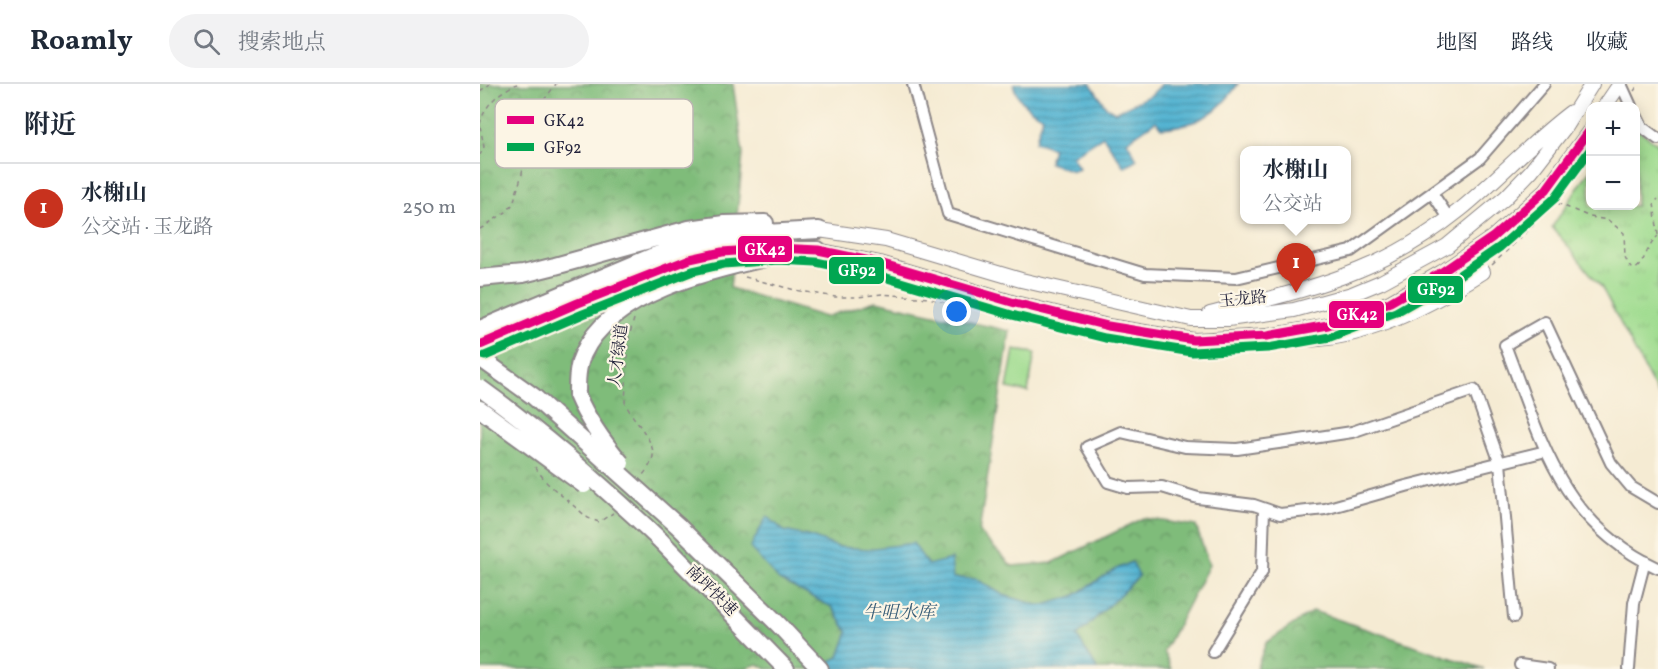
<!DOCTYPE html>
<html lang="zh">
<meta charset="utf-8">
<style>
:root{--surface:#fff;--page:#f2f2f3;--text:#1f2937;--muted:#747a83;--line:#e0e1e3;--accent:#c8321e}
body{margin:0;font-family:Vollkorn,"Noto Serif SC",serif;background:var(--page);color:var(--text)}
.controls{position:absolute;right:18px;top:18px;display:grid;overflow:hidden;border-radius:12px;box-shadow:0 3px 15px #0003}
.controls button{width:54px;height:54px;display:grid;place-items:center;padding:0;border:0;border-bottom:2px solid var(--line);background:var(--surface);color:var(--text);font:30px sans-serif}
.you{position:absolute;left:477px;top:228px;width:21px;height:21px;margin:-15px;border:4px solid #fff;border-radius:50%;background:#1a73e8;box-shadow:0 0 0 9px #1a73e833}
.badge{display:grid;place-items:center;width:39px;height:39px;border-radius:50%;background:var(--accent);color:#fff;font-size:20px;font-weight:700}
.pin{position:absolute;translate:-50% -50px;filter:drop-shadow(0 2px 3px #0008)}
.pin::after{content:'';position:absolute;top:32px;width:21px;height:18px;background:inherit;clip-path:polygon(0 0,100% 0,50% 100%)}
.popup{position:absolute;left:760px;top:62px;width:111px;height:78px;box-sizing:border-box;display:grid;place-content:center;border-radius:12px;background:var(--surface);filter:drop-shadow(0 2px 4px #0005);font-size:20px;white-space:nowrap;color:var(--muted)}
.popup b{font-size:22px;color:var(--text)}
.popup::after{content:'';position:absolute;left:50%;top:100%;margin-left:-12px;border:12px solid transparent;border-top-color:var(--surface)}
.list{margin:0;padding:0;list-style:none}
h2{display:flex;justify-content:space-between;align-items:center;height:78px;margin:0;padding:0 24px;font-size:26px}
h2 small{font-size:20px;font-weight:400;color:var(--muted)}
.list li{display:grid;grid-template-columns:39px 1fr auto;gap:18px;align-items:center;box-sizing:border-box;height:90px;padding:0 24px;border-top:2px solid var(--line)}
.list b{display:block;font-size:22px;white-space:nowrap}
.list p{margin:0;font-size:20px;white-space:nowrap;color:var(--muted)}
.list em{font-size:20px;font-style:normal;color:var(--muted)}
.icon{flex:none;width:33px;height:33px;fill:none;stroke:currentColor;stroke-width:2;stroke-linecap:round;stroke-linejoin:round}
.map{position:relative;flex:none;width:1178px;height:585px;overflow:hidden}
header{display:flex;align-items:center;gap:36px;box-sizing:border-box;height:84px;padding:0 30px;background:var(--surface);border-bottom:2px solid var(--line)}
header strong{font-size:28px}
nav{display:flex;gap:33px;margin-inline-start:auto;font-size:21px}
.search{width:420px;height:54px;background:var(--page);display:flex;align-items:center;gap:15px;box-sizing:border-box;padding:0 21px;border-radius:33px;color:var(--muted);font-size:22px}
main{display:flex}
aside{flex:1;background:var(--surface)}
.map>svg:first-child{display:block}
</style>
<header>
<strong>Roamly</strong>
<div class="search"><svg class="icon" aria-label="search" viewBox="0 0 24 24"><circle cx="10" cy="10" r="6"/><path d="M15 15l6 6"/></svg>搜索地点</div>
<nav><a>地图</a><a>路线</a><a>收藏</a></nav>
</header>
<main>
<aside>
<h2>附近<small></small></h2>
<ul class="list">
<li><span class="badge">1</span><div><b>水榭山</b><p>公交站 · 玉龙路</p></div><em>250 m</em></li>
</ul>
</aside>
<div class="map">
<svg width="1178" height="585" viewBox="0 0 1178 585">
<defs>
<pattern id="forest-crowns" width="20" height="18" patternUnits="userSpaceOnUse" patternTransform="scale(1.5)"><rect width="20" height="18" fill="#7fbc7a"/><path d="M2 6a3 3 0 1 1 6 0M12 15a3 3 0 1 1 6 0" fill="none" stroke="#689865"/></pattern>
<pattern id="park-tufts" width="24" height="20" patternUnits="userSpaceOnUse" patternTransform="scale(1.5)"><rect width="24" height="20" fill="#9fdc8f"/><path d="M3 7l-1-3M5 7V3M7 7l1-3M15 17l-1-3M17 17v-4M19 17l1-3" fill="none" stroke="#89bc7c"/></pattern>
<pattern id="water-rules" width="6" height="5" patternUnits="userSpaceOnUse" patternTransform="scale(1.5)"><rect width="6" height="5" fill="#53b3d1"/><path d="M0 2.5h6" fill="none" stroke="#4491ab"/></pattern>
</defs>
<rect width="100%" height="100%" fill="#fcf5e5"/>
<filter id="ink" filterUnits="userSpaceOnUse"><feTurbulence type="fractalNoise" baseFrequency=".0167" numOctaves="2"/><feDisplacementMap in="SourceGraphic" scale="12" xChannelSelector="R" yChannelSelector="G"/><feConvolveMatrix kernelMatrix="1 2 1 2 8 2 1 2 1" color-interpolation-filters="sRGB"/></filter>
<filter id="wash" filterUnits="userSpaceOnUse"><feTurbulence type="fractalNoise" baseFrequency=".008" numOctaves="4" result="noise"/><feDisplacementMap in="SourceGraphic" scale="24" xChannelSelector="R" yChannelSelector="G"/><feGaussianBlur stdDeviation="1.35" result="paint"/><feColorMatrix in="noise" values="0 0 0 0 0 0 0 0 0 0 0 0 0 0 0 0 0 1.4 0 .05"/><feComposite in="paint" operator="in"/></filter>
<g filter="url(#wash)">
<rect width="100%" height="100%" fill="#f5ebd3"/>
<path fill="#9fdc8f" stroke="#607f65" stroke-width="1.5" d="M534,266l21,3 -7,39 -21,-4z"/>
<path fill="url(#forest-crowns)" stroke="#506f5a" stroke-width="1.5" d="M0,0h253l10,70 -13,134 95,29 51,-16 134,30 -31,201 33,34 40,-3 92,-45 52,8 13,39 -45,86 7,18h-74l-20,-33 62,-60 -25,-6 -40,26 -33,10 -38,-11 -27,-16 -24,-1 -24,-13 -15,-21 -45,5 -30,-2 -27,-10 -27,-6 -16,-14 11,63 53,27 16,25 -9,25 -23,12h-49l-9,-5 -15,5h-263z
M833,527l171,58h-228l10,-26z"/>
<path fill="url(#park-tufts)" stroke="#607f65" stroke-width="1.5" d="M1156,44l22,16v251l-56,-107 -50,-61 38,-57v36h46z"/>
<path fill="url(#water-rules)" stroke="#3a6a86" stroke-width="1.5" d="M533,0h78l15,23 9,5 36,-17 11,-11h76c-20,30 -41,42 -77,44l-5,-7 -29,20 10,18 -13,8 -21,-31 -31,20 7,12 -6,3 -24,-8 4,-15 -18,-6 8,-25c-15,-8 -25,-16 -30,-33z
M287,432l17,15 27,6 27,10 30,2 45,-6 15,22 23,-6 2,19 23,1 27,16 38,11 33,-10 40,-26 18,-8 7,14 -62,60 20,33h-281l23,-12 9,-25 -16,-25 -53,-27 -29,-32z"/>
</g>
<g filter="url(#ink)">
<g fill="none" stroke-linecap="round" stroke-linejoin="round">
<path stroke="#cbc3b5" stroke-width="14" stroke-dasharray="14 7" stroke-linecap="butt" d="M976,145l24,38"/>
<g stroke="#8c8687" stroke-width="14">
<path id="minor" d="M433,0l35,130 197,60 91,4 115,-27 129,-93 64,-74
M1141,0l10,22
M1156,31l6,12 16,12
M952,109l17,25
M1178,419l-27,-16 -20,-24 -66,-141 -40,23c36,93 54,177 153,223
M1034,533l-14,-154 -26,-73 -122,42 -59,9 -56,8 -52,-2 -64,-15 -34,15 21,35 20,6 34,-1 36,11 56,7 26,9 45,-5 81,-23 140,-35
M733,568l49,-80 2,-63
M1040,581l28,4
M1149,585l5,-66 11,-42"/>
</g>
<g stroke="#8c8687" stroke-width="16">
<path id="major" d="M1125,22l15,-22
M339,146l67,10 135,40 170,39h37l66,-9 58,-16 29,-12 66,-36 58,-48 26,-27 34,-44 27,-43
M338,166l62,13 135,40 93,23 86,14 73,-4 61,-11 62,-23 52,-30 51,-35 53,-47 44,-60
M730,230c49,-13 101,-24 149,-44 35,-14 72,-37 102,-61 38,-31 70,-67 110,-97
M800,254c70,11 146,-30 203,-66l-3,-5"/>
</g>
<g stroke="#8c8687" stroke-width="20">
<path id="highway" d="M0,194l43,-4 32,-8 134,-37 36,-5 40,-1
M0,245l171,-72 31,-11 31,-7 33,-5 73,-4
M0,261l98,-42 112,-44 32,-7 28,-2h68
M97,311c0,-14 0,-28 6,-41 27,-61 127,-84 187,-97
M198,442l101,99 41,44
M180,456l126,129"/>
</g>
<path stroke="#8c8687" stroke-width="1.5" stroke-dasharray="4.5 4.5" stroke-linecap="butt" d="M0,7l10,-7
M1154,7l5,-7
M0,40c5,-20 19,-32 37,-40
M0,42l4,21 -4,8
M1077,119l33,14 18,3 16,13 1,24 5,10 5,2c10,-6 11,-22 23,-33
M0,145l26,-17 7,-8 9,-30 4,-50 30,-40
M1178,151l-4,-32 4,-4
M1012,181l65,-62 33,-45
M265,193l50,13 40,7h22l25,-3 47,4 134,35
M154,235l-5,18 -4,65c5,16 34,41 27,58 -2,6 -6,11 -10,16
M622,258c57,13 127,16 184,9
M55,383l12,16 41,35 11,4 14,-9"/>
<use href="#minor" stroke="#fff" stroke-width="10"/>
<use href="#major" stroke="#fff" stroke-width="14"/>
<use href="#highway" stroke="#fff" stroke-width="16"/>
<g stroke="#8c8687" stroke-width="20" stroke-linecap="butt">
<path id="highway-bridge" d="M0,274l53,38 145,130
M0,304c64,46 123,98 180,152
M97,311c11,26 26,47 44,68
M0,325l104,76"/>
</g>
<use href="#highway-bridge" stroke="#fff" stroke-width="16"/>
<g stroke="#fcf5e5" stroke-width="14">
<path id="bus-1" d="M0,261l98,-42 112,-44 32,-7 56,-4 40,2 62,13 135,40 93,23 86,14 73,-4 61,-11 62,-23 52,-30 51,-35 53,-47 44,-60"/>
</g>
<g stroke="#fcf5e5" stroke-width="14">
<path id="bus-2" d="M5,272l98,-42 110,-43 31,-7 54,-4 38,2 61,13 135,40 93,23 87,14 76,-4 62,-11 66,-25 53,-30 51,-35 55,-49 35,-48"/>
</g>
<use href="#bus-1" stroke="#e5007d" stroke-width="9"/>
<use href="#bus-2" stroke="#00a651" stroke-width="9"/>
</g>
</g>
<g text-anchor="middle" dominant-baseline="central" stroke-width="4.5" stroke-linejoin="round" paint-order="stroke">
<g font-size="16" fill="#22223b" stroke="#fcf5e5">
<text transform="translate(763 216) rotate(-6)">玉龙路</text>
<text transform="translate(139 272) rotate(-83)">人才绿道</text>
<text transform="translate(231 507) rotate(45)">南坪快速</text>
</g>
<g font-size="18" font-style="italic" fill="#365c77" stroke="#fcf5e5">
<text x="419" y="529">牛咀水库</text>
</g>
</g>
<rect x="15" y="15" width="198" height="69" rx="9" fill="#fcf5e5" stroke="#bbb6b2" stroke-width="1.5"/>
<rect x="27" y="32" width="27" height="8" fill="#e5007d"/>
<rect x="27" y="59" width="27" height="8" fill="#00a651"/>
<g font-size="16" fill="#22223b">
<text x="64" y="42">GK42</text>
<text x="64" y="69">GF92</text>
</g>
<g stroke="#fcf5e5" stroke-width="2">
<rect x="257" y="151" width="56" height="28" rx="6" fill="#e5007d"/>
<rect x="348" y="172" width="57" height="29" rx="6" fill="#00a651"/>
<rect x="927" y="191" width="57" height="29" rx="6" fill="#00a651"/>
<rect x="848" y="216" width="57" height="29" rx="6" fill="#e5007d"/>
</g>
<g font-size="16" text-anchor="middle" font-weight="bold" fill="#fff">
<text x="285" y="171">GK42</text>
<text x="377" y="192">GF92</text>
<text x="956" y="211">GF92</text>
<text x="877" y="236">GK42</text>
</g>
</svg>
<div class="controls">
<button>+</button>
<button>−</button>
</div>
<div class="you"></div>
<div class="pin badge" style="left:816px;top:209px">1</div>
<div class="popup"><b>水榭山</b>公交站</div>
</div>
</main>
